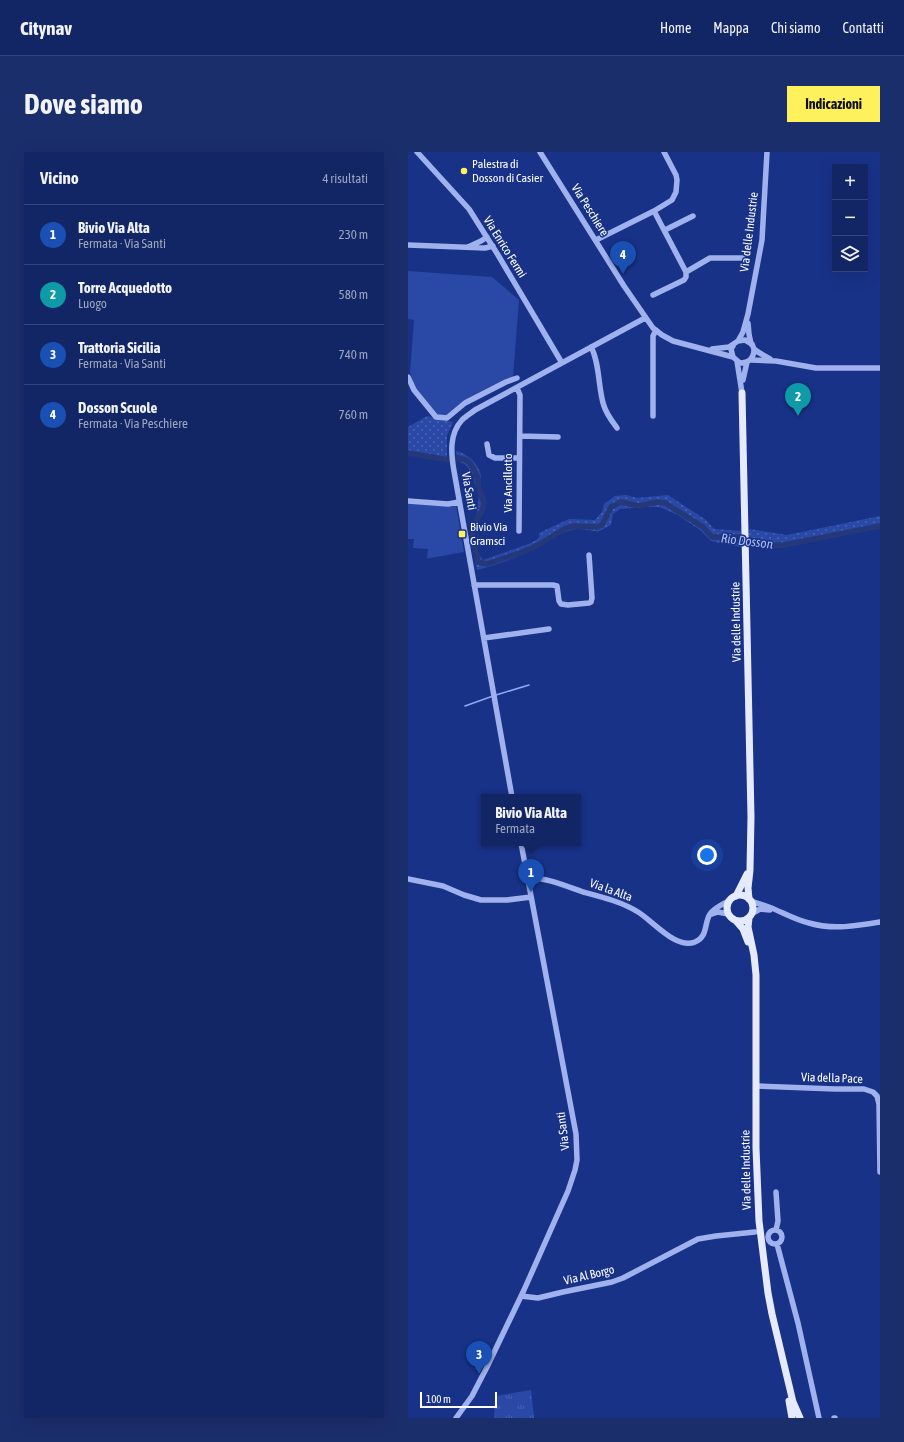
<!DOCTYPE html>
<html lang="it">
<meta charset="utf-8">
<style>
:root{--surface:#122666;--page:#1b2e6c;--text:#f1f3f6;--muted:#9ca5bf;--line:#31437a;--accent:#fff15b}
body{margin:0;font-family:"Asap Condensed",sans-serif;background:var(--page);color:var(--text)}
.controls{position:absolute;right:12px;top:12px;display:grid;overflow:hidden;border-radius:0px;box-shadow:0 4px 16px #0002}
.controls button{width:36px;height:36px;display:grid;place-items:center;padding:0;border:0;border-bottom:1px solid var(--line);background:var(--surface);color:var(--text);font:20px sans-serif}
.scale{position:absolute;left:12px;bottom:10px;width:77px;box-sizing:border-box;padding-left:4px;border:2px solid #fff;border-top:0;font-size:11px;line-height:14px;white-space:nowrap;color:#fff;-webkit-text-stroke:3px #183288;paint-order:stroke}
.you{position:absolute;left:299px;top:703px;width:14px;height:14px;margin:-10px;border:3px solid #fff;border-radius:50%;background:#1a73e8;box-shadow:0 0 0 6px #1a73e833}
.badge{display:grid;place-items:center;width:26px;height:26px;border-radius:50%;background:var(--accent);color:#fff;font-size:13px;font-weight:700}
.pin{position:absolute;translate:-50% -33px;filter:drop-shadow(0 1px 2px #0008)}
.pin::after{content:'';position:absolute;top:21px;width:14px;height:12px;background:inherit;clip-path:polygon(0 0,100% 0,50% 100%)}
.popup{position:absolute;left:73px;top:642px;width:100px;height:52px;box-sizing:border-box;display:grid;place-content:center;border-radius:0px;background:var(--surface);filter:drop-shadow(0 1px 3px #0005);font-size:13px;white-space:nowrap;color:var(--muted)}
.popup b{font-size:15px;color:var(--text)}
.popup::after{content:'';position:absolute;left:50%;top:100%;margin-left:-8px;border:8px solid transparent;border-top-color:var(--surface)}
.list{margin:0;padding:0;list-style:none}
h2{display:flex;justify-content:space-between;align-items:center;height:52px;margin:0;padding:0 16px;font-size:17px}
h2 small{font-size:13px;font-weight:400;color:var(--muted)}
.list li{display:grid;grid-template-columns:26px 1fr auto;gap:12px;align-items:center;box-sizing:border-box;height:60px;padding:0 16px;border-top:1px solid var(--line)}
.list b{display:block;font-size:15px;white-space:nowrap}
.list p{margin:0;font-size:13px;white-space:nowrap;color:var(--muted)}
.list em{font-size:13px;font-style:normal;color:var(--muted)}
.icon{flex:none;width:22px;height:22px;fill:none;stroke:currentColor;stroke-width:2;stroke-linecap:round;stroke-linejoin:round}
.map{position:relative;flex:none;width:472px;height:1266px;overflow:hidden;border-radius:0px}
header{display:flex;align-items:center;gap:24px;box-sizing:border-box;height:56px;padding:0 20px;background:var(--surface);border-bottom:1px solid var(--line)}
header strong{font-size:19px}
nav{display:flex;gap:22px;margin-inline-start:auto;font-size:14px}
.intro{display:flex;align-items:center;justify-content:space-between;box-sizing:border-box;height:96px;padding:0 24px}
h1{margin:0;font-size:28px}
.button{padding:10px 18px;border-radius:0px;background:var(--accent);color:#111;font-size:14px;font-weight:700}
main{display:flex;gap:24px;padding:0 24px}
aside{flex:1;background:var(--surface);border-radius:0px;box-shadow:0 4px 16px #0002}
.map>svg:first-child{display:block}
</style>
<header>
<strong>Citynav</strong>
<nav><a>Home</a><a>Mappa</a><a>Chi siamo</a><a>Contatti</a></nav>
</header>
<div class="intro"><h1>Dove siamo</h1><a class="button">Indicazioni</a></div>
<main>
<aside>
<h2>Vicino<small>4 risultati</small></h2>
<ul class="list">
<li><span class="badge" style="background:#1a4fb4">1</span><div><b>Bivio Via Alta</b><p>Fermata · Via Santi</p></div><em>230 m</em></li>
<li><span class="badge" style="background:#0f9aa8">2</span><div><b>Torre Acquedotto</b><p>Luogo</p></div><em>580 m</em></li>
<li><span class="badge" style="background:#1a4fb4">3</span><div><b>Trattoria Sicilia</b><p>Fermata · Via Santi</p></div><em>740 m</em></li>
<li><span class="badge" style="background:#1a4fb4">4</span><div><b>Dosson Scuole</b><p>Fermata · Via Peschiere</p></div><em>760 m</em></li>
</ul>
</aside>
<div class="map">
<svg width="472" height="1266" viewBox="0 0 472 1266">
<defs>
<pattern id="grass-dots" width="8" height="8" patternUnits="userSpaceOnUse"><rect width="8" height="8" fill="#2a49a6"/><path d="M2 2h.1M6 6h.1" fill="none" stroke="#4a64b3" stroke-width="1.8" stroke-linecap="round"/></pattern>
<pattern id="park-tufts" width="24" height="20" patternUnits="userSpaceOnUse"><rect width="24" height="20" fill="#2a49a6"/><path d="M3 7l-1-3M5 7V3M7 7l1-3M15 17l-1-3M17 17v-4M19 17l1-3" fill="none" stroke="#4a64b3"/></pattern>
</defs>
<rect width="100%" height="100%" fill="#183288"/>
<path fill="url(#grass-dots)" d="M19,264l26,6 -6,14v23l-39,-4v-28z
M48,299c11,2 23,13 25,25 0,4 -2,8 0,12 2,5 5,8 5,14 -1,9 -5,15 -9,23 -5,12 -2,25 6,35l48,-17 8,-5v-5l30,-14 26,1 7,-8 2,-8 11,-8 11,-1 11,3 31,-3 38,25 8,9 27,2v16l-30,-6 -11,-11 -22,-15 -19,-8h-13l-26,2 -7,5 -2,11 -14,7 -1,-1c-6,0 -12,-2 -18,-2 -17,1 -31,15 -45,21 -18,8 -37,15 -56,20l-7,-39 7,-18 2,-19 -4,-9 -1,-9 -8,-11 -9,-5z
M472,364v12l-95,19 -11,1 -25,-6v-13l38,6z"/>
<path fill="url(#park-tufts)" d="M123,1238l3,28h-40l1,-22z"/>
<path fill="#2a49a6" d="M0,119l84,6 27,23 -6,77 -68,40 -9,-1 -22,-30 -4,-14 4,-52 -6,-1z
M0,350l48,3 8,47 -39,7h2l1,-10 -15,-1 1,-9h-6z"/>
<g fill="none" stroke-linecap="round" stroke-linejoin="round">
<path stroke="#91aaf0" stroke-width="1.5" d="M88,543l33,-10
M57,554l28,-10"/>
<path stroke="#253879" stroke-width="5.5" d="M0,301l41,7 9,-2 8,2 3,2 6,9 3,8v7l6,17 -1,5 -9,17 -2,7 6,30 9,2 38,-13 13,-6 28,-17 9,-2 22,1 5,-2 9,-18 10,-5 18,4 18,-4 8,1 38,24 9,10h25l35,8h12l96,-19"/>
<path stroke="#9fb2ed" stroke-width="5.5" d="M9,0l52,57 29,46 64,108
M132,0l84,134 29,42 9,7 11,6 60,16
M246,59l32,61
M257,78l28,-14
M188,88l58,-29 18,-11 4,-8 1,-12 -1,-5 -12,-23
M0,93l77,3 8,-2
M60,95l13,-6 6,-4
M245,143l31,-15 2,-3v-5l24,-14h33
M340,171l1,11 2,10
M330,189l5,-9 5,-18 14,-74 5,-88
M325,194l-2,3 2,8 7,6c9,0 14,-5 14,-14
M183,195c9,16 7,42 13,59 3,9 8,15 13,22
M304,197l17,-2 9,-6 7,-1 7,4 2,5 4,3 12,7
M343,208l25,1 40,7h64
M329,209l5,32
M0,225l6,13 22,27 11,1 18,-15 41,-21 11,-4
M335,228l4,-18
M109,236l3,7 -1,136
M245,264v-80l3,-6
M112,284l38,1
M79,292l2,11 6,3h24
M0,349l40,3 11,-2
M66,433h79l4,1 2,15 2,3 7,1 21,-2 2,-1 1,-4 -3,-43
M76,486l65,-9
M104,645l-58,-326c-3,-17 -5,-37 8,-51 4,-4 9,-7 13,-10l170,-92
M119,726c19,-1 39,8 56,14 19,5 39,10 55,20 15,9 38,38 57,30 13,-5 9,-19 15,-28 5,-7 14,-10 20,-14
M0,727l35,7 21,9 17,5h26l24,-3
M343,749c6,2 12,4 18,6 13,5 26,13 40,16 23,7 48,3 71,-1
M345,761l7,-4 10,1
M304,762l6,-2 10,2
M348,934l79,3h29l9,3 4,4 2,8 1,68
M368,1040l2,29 -2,9
M360 1085a7 7 0 1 1 14 0a7 7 0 1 1-14 0Z
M369,1092l21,79 21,95
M113,1144l17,2 25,-6 49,-10 11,-4 75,-39 18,-3 39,-4
M48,1266l16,-22 15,-29 37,-77 44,-99 7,-21 2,-10 -1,-26 -55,-291
M426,1266h1"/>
<path stroke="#e5eaff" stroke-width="7" d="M334,241l9,424 -1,53 -2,18 1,11
M319 756a13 13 0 1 1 26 0a13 13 0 1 1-26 0Z
M328,744l11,-22
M341,766l-1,9 6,28 2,20v173l3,73 9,72 4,21 21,88 7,16
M328,769l7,8 5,13
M381,1249l3,17"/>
</g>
<g fill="#fff15b" stroke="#183288" stroke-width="1.5">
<circle cx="56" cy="19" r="4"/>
<rect x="50" y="378" width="8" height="8" rx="2"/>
</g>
<g text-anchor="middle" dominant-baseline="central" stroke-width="3" stroke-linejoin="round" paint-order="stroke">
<g font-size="12" fill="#fff" stroke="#183288" text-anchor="start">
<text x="64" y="12">Palestra di<tspan x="64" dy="14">Dosson di Casier</tspan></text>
<text x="62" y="375">Bivio Via<tspan x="62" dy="14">Gramsci</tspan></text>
</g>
<g font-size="12" fill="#fff" stroke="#183288">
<text transform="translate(182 58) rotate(58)">Via Peschiere</text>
<text transform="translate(341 80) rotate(-83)">Via delle Industrie</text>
<text transform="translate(97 95) rotate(58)">Via Enrico Fermi</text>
<text transform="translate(100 331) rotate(-90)">Via Ancillotto</text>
<text transform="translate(61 339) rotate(80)">Via Santi</text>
<text transform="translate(328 470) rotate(-91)">Via delle Industrie</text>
<text transform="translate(203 738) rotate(20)">Via la Alta</text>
<text transform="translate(424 926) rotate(2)">Via della Pace</text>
<text transform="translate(155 979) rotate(-97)">Via Santi</text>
<text transform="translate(338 1018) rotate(-91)">Via delle Industrie</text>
<text transform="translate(181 1123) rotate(-13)">Via Al Borgo</text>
</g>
<g font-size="13" font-style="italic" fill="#abbdf5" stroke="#183288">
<text transform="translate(339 389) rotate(7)">Rio Dosson</text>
</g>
</g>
</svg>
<div class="controls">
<button>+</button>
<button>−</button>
<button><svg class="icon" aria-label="layers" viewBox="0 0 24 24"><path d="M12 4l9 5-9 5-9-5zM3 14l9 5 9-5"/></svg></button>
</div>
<div class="scale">100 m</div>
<div class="you"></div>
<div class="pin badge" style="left:123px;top:740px;background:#1a4fb4">1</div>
<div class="popup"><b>Bivio Via Alta</b>Fermata</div>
<div class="pin badge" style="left:390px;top:264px;background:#0f9aa8">2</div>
<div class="pin badge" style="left:71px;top:1222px;background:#1a4fb4">3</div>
<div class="pin badge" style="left:215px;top:122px;background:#1a4fb4">4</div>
</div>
</main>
